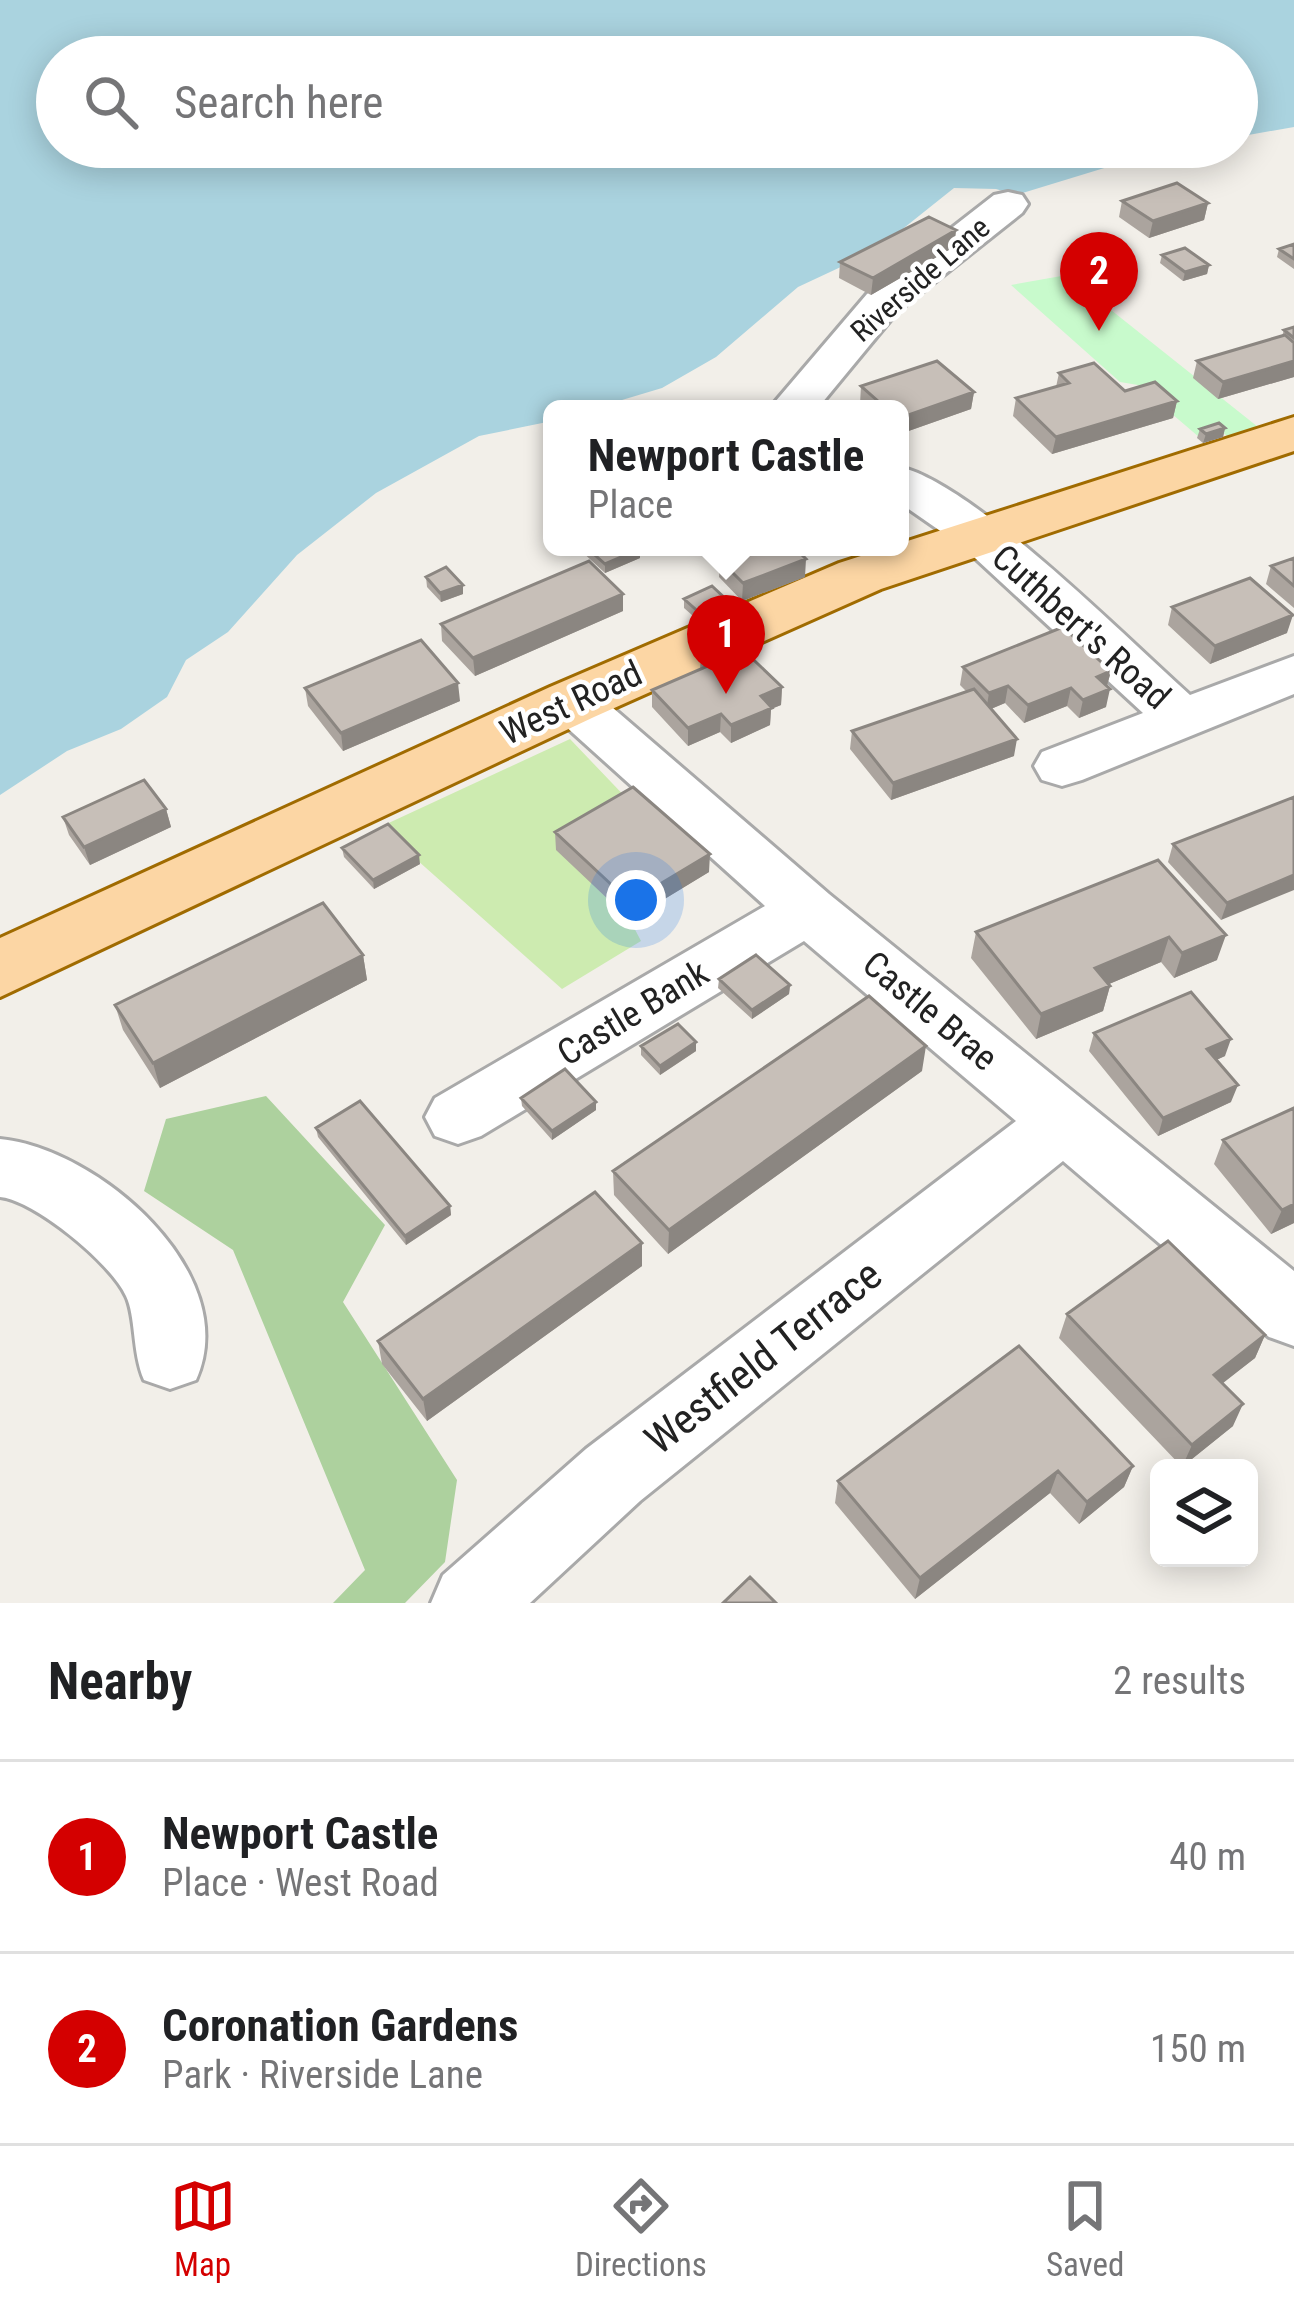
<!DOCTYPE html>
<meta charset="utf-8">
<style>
:root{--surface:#fff;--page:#f2f2f2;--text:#202124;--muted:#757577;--line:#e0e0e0;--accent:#d40000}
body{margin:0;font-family:"Roboto Condensed",sans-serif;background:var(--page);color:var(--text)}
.controls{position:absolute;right:36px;bottom:36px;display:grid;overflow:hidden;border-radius:18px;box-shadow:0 6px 30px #0003}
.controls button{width:108px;height:108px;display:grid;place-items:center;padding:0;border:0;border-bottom:3px solid var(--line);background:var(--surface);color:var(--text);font:60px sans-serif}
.you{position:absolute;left:636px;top:900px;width:42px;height:42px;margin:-30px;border:9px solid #fff;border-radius:50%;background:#1a73e8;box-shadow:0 0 0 18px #1a73e833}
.badge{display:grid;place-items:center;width:78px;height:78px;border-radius:50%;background:var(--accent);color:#fff;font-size:39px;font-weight:700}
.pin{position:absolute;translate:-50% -99px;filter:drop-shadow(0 3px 6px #0008)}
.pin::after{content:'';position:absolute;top:63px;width:42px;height:36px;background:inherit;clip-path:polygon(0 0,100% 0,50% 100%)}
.popup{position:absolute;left:543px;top:400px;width:366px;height:156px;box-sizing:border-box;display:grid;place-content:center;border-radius:18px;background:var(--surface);filter:drop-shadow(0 3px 9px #0005);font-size:39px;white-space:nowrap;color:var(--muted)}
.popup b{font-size:45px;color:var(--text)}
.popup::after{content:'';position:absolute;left:50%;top:100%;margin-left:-24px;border:24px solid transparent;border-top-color:var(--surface)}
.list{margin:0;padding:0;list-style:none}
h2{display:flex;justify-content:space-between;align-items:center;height:156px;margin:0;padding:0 48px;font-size:51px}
h2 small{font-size:39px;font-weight:400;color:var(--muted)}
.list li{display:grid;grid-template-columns:78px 1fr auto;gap:36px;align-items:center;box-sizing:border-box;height:192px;padding:0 48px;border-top:3px solid var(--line)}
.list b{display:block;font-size:45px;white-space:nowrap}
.list p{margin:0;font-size:39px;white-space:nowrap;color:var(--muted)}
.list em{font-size:39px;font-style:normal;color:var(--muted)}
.icon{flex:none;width:66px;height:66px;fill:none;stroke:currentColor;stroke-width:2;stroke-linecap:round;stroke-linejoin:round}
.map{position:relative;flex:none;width:1294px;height:1603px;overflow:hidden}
.search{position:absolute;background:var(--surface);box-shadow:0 6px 30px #0003;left:36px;right:36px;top:36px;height:132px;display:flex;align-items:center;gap:30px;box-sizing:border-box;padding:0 42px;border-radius:66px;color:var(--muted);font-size:45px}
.sheet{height:540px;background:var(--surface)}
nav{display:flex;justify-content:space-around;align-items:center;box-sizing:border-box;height:168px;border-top:3px solid var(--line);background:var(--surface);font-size:33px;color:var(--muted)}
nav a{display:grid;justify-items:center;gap:6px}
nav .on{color:var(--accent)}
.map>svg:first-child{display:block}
</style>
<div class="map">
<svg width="1294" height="1603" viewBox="0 0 1294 1603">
<rect width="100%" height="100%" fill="#f2efe9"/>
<path fill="#cdebb0" d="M570,739l63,66 -3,115 11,21 -79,48 -182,-162z"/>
<path fill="#add19e" d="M266,1096l119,129 -42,77 114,178 -12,82 -40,41h-72l32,-33 -132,-320 -89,-59 22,-72z"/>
<path fill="#c8facc" d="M1067,275l191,152 -31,9 -7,-6 -21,7 -61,-52 -18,-3 -109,-97z"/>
<path fill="#aad3df" d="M0,0h1294v127l-57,10v-80h-1180v90h1116l-157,48 -20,-6 -42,-1 -79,63 -77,36 -82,70 -54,31 -70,21h-40v12l-73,15 -103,57 -79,62 -69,77 -42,28 -19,37 -46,32 -54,22 -67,44z"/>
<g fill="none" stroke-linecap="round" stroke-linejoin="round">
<g stroke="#a9a9a9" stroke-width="6">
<path id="minor" d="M1008,192l14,3 6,9 -6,9 -125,99 -80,97h-48l98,-115 127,-99z
M900,467c75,18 226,171 290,228l104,-39v38l-212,86 -20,6 -20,-6 -8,-14 8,-14 101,-39 -181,-167 -62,-43z
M572,683l19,6 238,205 465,377v75l-25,-9 -206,-176 -423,340 -110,102h-99l12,-28 143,-126 430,-328 -212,-180 -323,195 -23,8 -23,-8 -10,-19 10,-19 330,-192 -212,-191 -8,-13 8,-13z
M0,1139c97,9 244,134 196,241l-26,9 -26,-9c-12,-28 -8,-64 -18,-84 -15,-33 -92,-96 -126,-99z"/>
</g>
<g stroke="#a06b00" stroke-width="6">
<path id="major" d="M1294,417v34l-413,138 -287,128 -594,280v-59l550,-251 289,-124z"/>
</g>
<use href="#minor" fill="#fff" fill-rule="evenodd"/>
<use href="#major" fill="#fcd6a4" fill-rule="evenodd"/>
</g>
<path fill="#aba49e" d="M1122,201l86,2 -4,17 -55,18 -30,-21z
M956,230l-2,17 -83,48 -32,-17 1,-16z
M1294,244v25l-17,-12 2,-8z
M1162,255l47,10 -2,9 -24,7 -23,-18z
M1294,327v50l-76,22 -25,-21 4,-17 85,-25 2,-6z
M1059,373l66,18 52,10 -4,17 -121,36 -39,-38 3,-18 40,-11z
M861,386l113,6 -3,17 -71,25v-25h-34l-6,-5z
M1225,428l-2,9 -20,6 -6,-5 3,-9z
M579,547h59l2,2v9l-35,15 -26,-24z
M713,547h81l11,30 -63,24 -23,-24 1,-17 -7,-3z
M1294,558v50l-28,-24 5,-18z
M426,577l37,8v9l-22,8 -14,-15z
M684,599l45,12 -28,12 -17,-15z
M1172,607l115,26 -77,31 -42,-39z
M623,611l-148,65 -33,-35 -1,-17z
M701,658l81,29 -1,18 -10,4 -1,16 -39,18 -11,-11 -32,14 -36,-39v-17l48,-21z
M963,667l148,4 -4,15 -1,21 -27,11 -12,-12 -43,17 -19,-20 -14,6 23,47 -123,44 -41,-51 2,-18 115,-39 -7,-7z
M305,688l155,13 -117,50 -35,-45z
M1294,797l-73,123 -53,-58 5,-18z
M166,809l5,18 -81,38 -21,-30 -6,-18z
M555,832l154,40 -79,48 -74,-70z
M342,848l78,16 -46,25 -30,-32z
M1158,860l59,100 -43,18 -13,-16 -52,22 1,2 -7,25 -67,28 -65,-81 5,-26z
M363,955l4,25 -207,108 -37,-58 -8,-25z
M719,979l71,6 -1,9 -37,25 -34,-31z
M1094,1033l131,23 -9,4 15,42 -73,34 -69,-85z
M641,1046l55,5 -36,24 -19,-20z
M922,1071l-254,183 -54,-59 -1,-24z
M521,1098l75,12 -44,30 -30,-34z
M316,1128l134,78 1,9 -45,30 -88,-108z
M1223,1140l71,83 -23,11 -57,-70z
M642,1243v23l-215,155 -45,-57 -4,-23z
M1067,1314l198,21 -10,23 -33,25 11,43 -51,41 -123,-129z
M1133,1466l-9,21 -45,37 -29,-31 -135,106 -80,-96 3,-22z"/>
<path fill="#8b8681" d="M1208,203l-4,17 -55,18 4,-17z
M956,230l-2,17 -83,48 2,-17z
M1209,265l-2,9 -24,7 2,-9z
M1294,361v16l-76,22 5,-17z
M974,392l-3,17 -71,25v-16z
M1177,401l-4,17 -121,36 4,-17z
M1225,428l-2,9 -20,6 3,-9z
M640,549v9l-35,15v-9z
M806,559l-1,18 -63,24 1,-18z
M463,585v9l-22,8 -1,-9z
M623,594v17l-148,65 -2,-18z
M729,602v9l-28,12v-9z
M1293,615l-6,18 -77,31 5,-18z
M1111,671l-5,18 -9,-12z
M458,683l2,18 -117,50 -2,-18z
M1008,686l-3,17 -19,8 3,-18z
M782,687l-1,18 -10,4 -1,16 -39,18v-18l30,-29z
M1071,688l-4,18 -43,17 4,-18z
M1110,689l-4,18 -27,11 4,-18z
M721,714l-1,18 -32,14v-18z
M1017,739l-3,17 -123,44 2,-17z
M166,809l5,18 -81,38 -6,-18z
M710,854l-1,18 -79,48v-18z
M419,855l1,9 -46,25 -1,-9z
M1294,875v15l-73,30 6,-17z
M1226,935l-9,25 -43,18 8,-25z
M1169,937l-8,25 -73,31 7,-25z
M363,955l4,25 -207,108 -7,-25z
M790,985l-1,9 -37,25v-9z
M1110,986l-7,25 -67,28 5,-25z
M1231,1039l-6,17 -24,11 6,-18z
M696,1042v9l-36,24v-9z
M926,1046l-4,25 -254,183 1,-24z
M1238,1085l-7,17 -73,34 5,-18z
M596,1102v8l-44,30v-9z
M1294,1204v19l-23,11 11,-24z
M450,1206l1,9 -45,30 -1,-9z
M642,1243v23l-215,155 -4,-22z
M1265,1335l-10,23 -51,40 10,-23z
M1243,1404l-10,22 -51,41 10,-22z
M1133,1466l-9,21 -45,37 8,-22z
M1058,1471l-8,22 -135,106 5,-21z"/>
<path fill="#c7bfb8" stroke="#8b8681" stroke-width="3" d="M1177,183l31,20 -55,18 -31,-20z
M929,217l27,13 -83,48 -33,-16z
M1294,244v15l-15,-10z
M1185,248l24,17 -24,7 -23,-17z
M1294,327v11l-10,-8z
M1285,335l9,8v18l-71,21 -26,-21z
M937,361l37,31 -74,26v-9h-13l-26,-23z
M1094,363l31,28 30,-9 22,19 -121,36 -40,-39 53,-15 -10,-10z
M1219,423l6,5 -19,6 -6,-5z
M586,547h52l2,2 -35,15z
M728,547h66l12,12 -63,24 -23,-23 19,-7z
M1294,558v28l-23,-20z
M589,561l34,33 -150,64 -32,-34z
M446,567l17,18 -23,8 -14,-16z
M1250,578l43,37 -78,31 -43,-39z
M712,586l17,16 -28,12 -17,-15z
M1063,627l48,44 -14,6 13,12 -27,11 -12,-12 -43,17 -20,-19 -19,7 -26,-26z
M421,640l37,43 -117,50 -36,-45z
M737,644l45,43 -21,9 11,12 -41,17 -10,-11 -33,14 -36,-38 56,-24 -7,-8z
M974,689l43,50 -124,44 -41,-52z
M144,780l22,29 -82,38 -21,-30z
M633,787l77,67 -80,48 -75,-70z
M1294,797v78l-67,28 -54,-59z
M388,824l31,31 -46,25 -31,-32z
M1158,860l68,75 -44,18 -13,-16 -74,31 15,18 -69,28 -65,-82z
M323,903l40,52 -210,108 -38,-58z
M756,955l34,30 -38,25 -33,-31z
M1191,992l40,47 -24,10 31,36 -75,33 -69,-85z
M869,996l57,50 -257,184 -56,-59z
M678,1024l18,18 -36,24 -19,-20z
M565,1069l31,33 -44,29 -31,-33z
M360,1101l90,105 -45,30 -89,-108z
M1294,1108v96l-12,6 -59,-70z
M595,1192l47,51 -219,156 -45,-58z
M1168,1241l97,94 -51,40 29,29 -51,41 -125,-131z
M1019,1346l114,120 -46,36 -29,-31 -138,107 -82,-97z
M750,1577l26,26h-53z"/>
<g text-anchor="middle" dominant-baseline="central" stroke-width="9" stroke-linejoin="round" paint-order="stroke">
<g font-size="30" fill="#222" stroke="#fff">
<text transform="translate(920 279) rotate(-41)">Riverside Lane</text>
</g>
<g font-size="36" fill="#222" stroke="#fff">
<text transform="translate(1081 627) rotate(42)">Cuthbert's Road</text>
<text transform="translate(571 703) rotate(-25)">West Road</text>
<text transform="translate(930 1011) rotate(40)">Castle Brae</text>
<text transform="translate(633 1013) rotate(-31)">Castle Bank</text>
</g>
<g font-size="42" fill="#222" stroke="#fff">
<text transform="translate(763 1357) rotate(-38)">Westfield Terrace</text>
</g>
</g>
</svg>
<div class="controls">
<button><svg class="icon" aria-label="layers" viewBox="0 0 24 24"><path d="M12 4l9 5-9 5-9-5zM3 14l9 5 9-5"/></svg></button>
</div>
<div class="you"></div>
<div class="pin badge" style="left:726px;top:694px">1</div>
<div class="popup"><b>Newport Castle</b>Place</div>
<div class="pin badge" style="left:1099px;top:331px">2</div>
<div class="search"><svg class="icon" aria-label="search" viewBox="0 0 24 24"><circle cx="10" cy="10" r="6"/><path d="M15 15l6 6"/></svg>Search here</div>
</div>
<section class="sheet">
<h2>Nearby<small>2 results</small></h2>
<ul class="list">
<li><span class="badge">1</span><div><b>Newport Castle</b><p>Place · West Road</p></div><em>40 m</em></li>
<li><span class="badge">2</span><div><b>Coronation Gardens</b><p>Park · Riverside Lane</p></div><em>150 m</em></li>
</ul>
</section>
<nav>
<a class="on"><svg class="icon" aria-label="map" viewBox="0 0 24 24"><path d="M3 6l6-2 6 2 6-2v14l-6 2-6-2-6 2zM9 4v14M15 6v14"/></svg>Map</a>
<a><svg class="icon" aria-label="directions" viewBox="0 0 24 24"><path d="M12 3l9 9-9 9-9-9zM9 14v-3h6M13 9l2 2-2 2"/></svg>Directions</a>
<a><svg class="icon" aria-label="saved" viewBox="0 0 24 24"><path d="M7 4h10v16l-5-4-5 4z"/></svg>Saved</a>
</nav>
